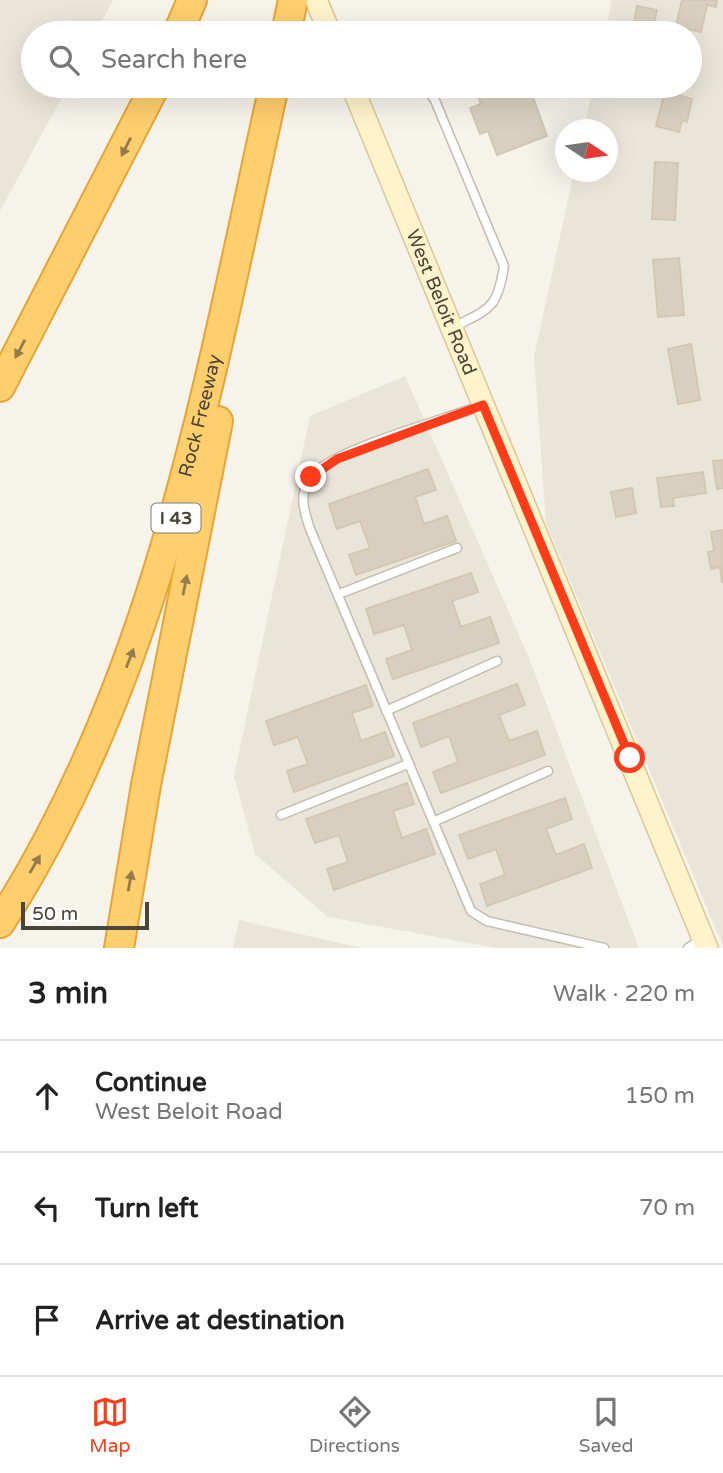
<!DOCTYPE html>
<meta charset="utf-8">
<style>
:root{--surface:#fff;--page:#f6f6f6;--text:#222;--muted:#767676;--line:#e0e0e0;--accent:#ff3c19}
body{margin:0;font-family:"Varela Round",sans-serif;background:var(--page);color:var(--text)}
.compass{position:absolute;left:555px;top:119px;width:63px;height:63px;border-radius:50%;background:var(--surface);box-shadow:0 7px 28px #0002;rotate:103deg}
.scale{position:absolute;left:21px;bottom:18px;width:128px;box-sizing:border-box;padding-left:7px;border:4px solid #4b4438;border-top:0;font-size:19px;line-height:24px;white-space:nowrap;color:#4b4438;-webkit-text-stroke:5px #fff;paint-order:stroke}
.stop{position:absolute;width:21px;height:21px;margin:-16px;border:5px solid #ff3c19;border-radius:50%;background:#fff}
.stop.end{background:#ff3c19;border-color:#fff;box-shadow:0 2px 7px #0008}
.list{margin:0;padding:0;list-style:none}
h2{display:flex;justify-content:space-between;align-items:center;height:91px;margin:0;padding:0 28px;font-size:30px}
h2 small{font-size:23px;font-weight:400;color:var(--muted)}
.list li{display:grid;grid-template-columns:46px 1fr auto;gap:21px;align-items:center;box-sizing:border-box;height:112px;padding:0 28px;border-top:2px solid var(--line)}
.list b{display:block;font-size:26px;white-space:nowrap}
.list p{margin:0;font-size:23px;white-space:nowrap;color:var(--muted)}
.list em{font-size:23px;font-style:normal;color:var(--muted)}
.icon{flex:none;width:38px;height:38px;fill:none;stroke:currentColor;stroke-width:2;stroke-linecap:round;stroke-linejoin:round}
.map{position:relative;flex:none;width:723px;height:948px;overflow:hidden}
.search{position:absolute;background:var(--surface);box-shadow:0 7px 28px #0002;left:21px;right:21px;top:21px;height:77px;display:flex;align-items:center;gap:18px;box-sizing:border-box;padding:0 24px;border-radius:38px;color:var(--muted);font-size:26px}
.sheet{height:427px;background:var(--surface)}
nav{display:flex;justify-content:space-around;align-items:center;box-sizing:border-box;height:98px;border-top:2px solid var(--line);background:var(--surface);font-size:19px;color:var(--muted)}
nav a{display:grid;justify-items:center;gap:4px}
nav .on{color:var(--accent)}
.map>svg:first-child{display:block}
</style>
<div class="map">
<svg width="723" height="948" viewBox="0 0 723 948">
<rect width="100%" height="100%" fill="#f6f3eb"/>
<path fill="#eae5d9" d="M0,0h113l-17,33h-63v53h35l-68,125z
M612,0h111v946l-177,-423 -12,-166 40,-185h34v-42l-24,-1 9,-43h97v-53h-85z
M405,376l124,282 110,290h-142l-169,-31 -73,-63 -21,-78 76,-360z
M239,920l123,28h-129z"/>
<path fill="#d9cfc0" stroke="#d4c7b2" stroke-width="2" d="M682,0h35l-1,7 -9,-2 -6,27 -25,-6z
M637,6l20,4 -4,18 -19,-5z
M474,86h55l18,50 -50,19 -9,-24 -8,3 -10,-26 11,-4z
M665,91l27,8 -5,23 -5,-2 -3,12 -23,-6z
M655,162l23,1 -3,57 -23,-1z
M679,258l5,57 -26,2 -5,-57z
M691,344l9,56 -22,4 -10,-55z
M723,460v28l-6,1 -4,-28z
M428,469l8,21 -21,7 9,27 23,-8 9,25 -100,34 -7,-20 21,-7 -10,-27 -23,8 -8,-25z
M703,472l3,21 -33,5 1,8 -13,1 -4,-29z
M632,488l4,25 -20,4 -5,-25z
M723,530v52h-1l-2,-15 -9,2 -3,-17 6,-1 -3,-19z
M471,573l7,19 -26,9 9,26 29,-10 9,26 -106,36 -7,-20 26,-9 -8,-25 -30,9 -8,-25z
M517,684l8,21 -26,10 10,26 28,-10 8,24 -104,38 -8,-21 25,-10 -9,-26 -28,11 -8,-24z
M366,685l7,21 -21,7 9,28 24,-9 9,24 -100,36 -7,-21 21,-7 -10,-27 -24,8 -8,-24z
M407,783l7,21 -21,7 9,27 24,-9 9,25 -101,36 -7,-21 21,-7 -9,-27 -24,8 -9,-24z
M565,798l7,21 -26,10 10,26 28,-11 8,24 -105,38 -7,-22 25,-9 -9,-26 -28,10 -9,-24z"/>
<g fill="none" stroke-linecap="round" stroke-linejoin="round">
<g stroke="#c3bbad" stroke-width="11">
<path id="lane" d="M422,86l12,12 70,168c-7,44 -14,42 -52,62
M359,95l24,-9
M483,405c-36,14 -153,45 -172,72 -13,17 -7,34 -1,52l161,382 16,10 117,27
M339,594l118,-46
M386,711l111,-50
M281,815l127,-51
M433,822l115,-51
M688,948l15,-10"/>
</g>
<g stroke="#d8c899" stroke-width="24">
<g id="secondary">
<path d="M316,0l14,33"/>
<path id="s1" d="M352,86l355,862"/>
</g>
</g>
<g stroke="#e6a535" stroke-width="32">
<g id="highway">
<path d="M178,33l14,-33"/>
<path d="M286,33l7,-33"/>
<path d="M0,387l155,-301"/>
<path id="s2" d="M0,923c162,-253 210,-549 274,-837"/>
<path d="M119,948l27,-163 72,-364"/>
</g>
</g>
<use href="#lane" stroke="#fff" stroke-width="8"/>
<use href="#secondary" stroke="#fff3cc" stroke-width="21"/>
<use href="#highway" stroke="#ffce6d" stroke-width="28"/>
</g>
<defs><path id="oneway-solid" d="M-6-.8H1V-3.2L6.5 0L1 3.2V.8H-6Z" transform="scale(1.75)"/></defs>
<g fill="#937b4d">
<use href="#oneway-solid" transform="translate(126 147) rotate(117)"/>
<use href="#oneway-solid" transform="translate(20 349) rotate(118)"/>
<use href="#oneway-solid" transform="translate(185 585) rotate(-79)"/>
<use href="#oneway-solid" transform="translate(130 658) rotate(-69)"/>
<use href="#oneway-solid" transform="translate(35 864) rotate(-60)"/>
<use href="#oneway-solid" transform="translate(130 881) rotate(-80)"/>
</g>
<g fill="none" stroke-linecap="round" stroke-linejoin="round">
<path stroke="#ff3c19" stroke-width="9" d="M311,477l26,-18 146,-54 147,353"/>
</g>
<g text-anchor="middle" dominant-baseline="central" stroke-width="7" stroke-linejoin="round" paint-order="stroke">
<rect fill="#fff" stroke="#817c74" stroke-width="2" x="151.5" y="503.5" width="49" height="29" rx="5"/>
<g font-size="18" font-weight="bold" fill="#4b4438">
<text x="176" y="518">I 43</text>
</g>
<g font-size="19" fill="#4b4438" stroke="#fff">
<text stroke="none"><textPath href="#s1" startOffset="234">West Beloit Road</textPath></text>
<text stroke="none"><textPath href="#s2" startOffset="548">Rock Freeway</textPath></text>
</g>
</g>
</svg>
<svg class="compass" viewBox="-18 -18 36 36"><path d="M0-13l5 13h-10z" fill="#e53935"/><path d="M0 13l5-13h-10z" fill="#767676"/></svg>
<div class="scale">50 m</div>
<div class="stop" style="left:630px;top:758px"></div>
<div class="stop end" style="left:311px;top:477px"></div>
<div class="search"><svg class="icon" aria-label="search" viewBox="0 0 24 24"><circle cx="10" cy="10" r="6"/><path d="M15 15l6 6"/></svg>Search here</div>
</div>
<section class="sheet">
<h2>3 min<small>Walk · 220 m</small></h2>
<ul class="list">
<li><svg class="icon" aria-label="ahead" viewBox="0 0 24 24"><path d="M12 20V5M6 11l6-6 6 6"/></svg><div><b>Continue</b><p>West Beloit Road</p></div><em>150 m</em></li>
<li><svg class="icon" aria-label="left" viewBox="0 0 24 24"><path d="M17 20v-9H6M10 6l-5 5 5 5"/></svg><div><b>Turn left</b></div><em>70 m</em></li>
<li><svg class="icon" aria-label="arrive" viewBox="0 0 24 24"><path d="M6 21V4h12l-3 4 3 4H6"/></svg><div><b>Arrive at destination</b></div></li>
</ul>
</section>
<nav>
<a class="on"><svg class="icon" aria-label="map" viewBox="0 0 24 24"><path d="M3 6l6-2 6 2 6-2v14l-6 2-6-2-6 2zM9 4v14M15 6v14"/></svg>Map</a>
<a><svg class="icon" aria-label="directions" viewBox="0 0 24 24"><path d="M12 3l9 9-9 9-9-9zM9 14v-3h6M13 9l2 2-2 2"/></svg>Directions</a>
<a><svg class="icon" aria-label="saved" viewBox="0 0 24 24"><path d="M7 4h10v16l-5-4-5 4z"/></svg>Saved</a>
</nav>
